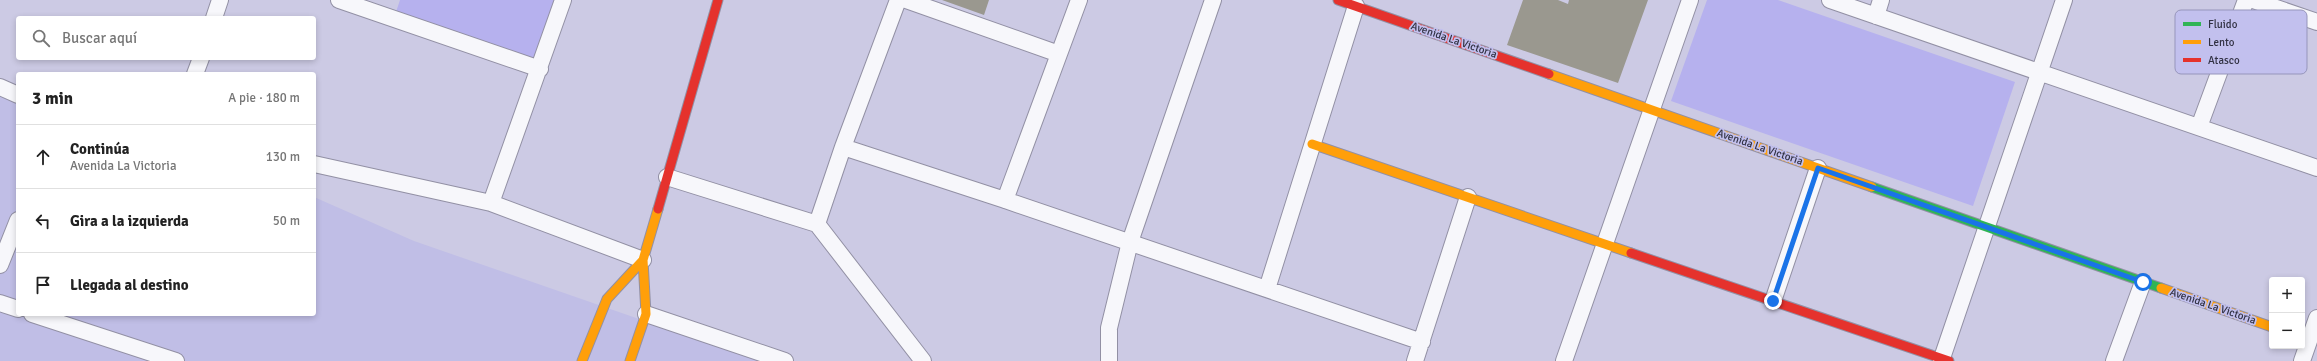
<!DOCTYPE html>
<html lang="es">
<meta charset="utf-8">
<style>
:root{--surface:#fff;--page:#f2f2f2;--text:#222;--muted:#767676;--line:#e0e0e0}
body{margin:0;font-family:Signika,sans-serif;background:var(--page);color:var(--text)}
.controls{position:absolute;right:12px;bottom:12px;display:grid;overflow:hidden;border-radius:4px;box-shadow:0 2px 6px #0003}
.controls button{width:36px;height:36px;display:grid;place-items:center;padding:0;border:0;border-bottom:1px solid var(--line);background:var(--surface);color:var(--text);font:20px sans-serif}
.stop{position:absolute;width:12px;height:12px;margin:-9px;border:3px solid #1a73e8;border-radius:50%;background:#fff}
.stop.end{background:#1a73e8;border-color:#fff;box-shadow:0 1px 4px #0008}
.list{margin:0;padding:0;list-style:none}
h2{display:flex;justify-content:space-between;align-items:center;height:52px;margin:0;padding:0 16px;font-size:17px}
h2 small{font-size:13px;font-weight:400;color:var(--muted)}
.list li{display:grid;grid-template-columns:26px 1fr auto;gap:12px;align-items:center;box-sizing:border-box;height:64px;padding:0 16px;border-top:1px solid var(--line)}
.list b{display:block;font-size:15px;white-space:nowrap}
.list p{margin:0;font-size:13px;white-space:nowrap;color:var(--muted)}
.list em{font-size:13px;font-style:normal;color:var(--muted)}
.icon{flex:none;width:22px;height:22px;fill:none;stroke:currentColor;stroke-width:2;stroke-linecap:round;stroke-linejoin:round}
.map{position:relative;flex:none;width:2317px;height:361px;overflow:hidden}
.search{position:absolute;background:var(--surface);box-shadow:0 2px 6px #0003;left:16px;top:16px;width:300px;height:44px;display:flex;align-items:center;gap:10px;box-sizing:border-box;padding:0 14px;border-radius:4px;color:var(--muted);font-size:15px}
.panel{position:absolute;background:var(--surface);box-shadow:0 2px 6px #0003;left:16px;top:72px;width:300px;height:244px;border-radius:4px}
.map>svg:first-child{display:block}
</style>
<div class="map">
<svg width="2317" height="361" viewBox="0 0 2317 361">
<rect width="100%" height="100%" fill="#cccae4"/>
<path fill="#c0bee6" d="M0,82l18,6v226h296v-117l100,44 346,120h-760z"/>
<path fill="#b6b1ee" d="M400,0h154l-19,60 -139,-48z
M1707,0h71l237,82 -42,124 -302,-105z"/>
<path fill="#9a988f" d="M942,0h47l-5,15z
M1523,0h35l10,4 1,-4h79l-30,83 -111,-38z"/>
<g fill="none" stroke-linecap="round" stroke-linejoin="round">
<g stroke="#9290a4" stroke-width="18">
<path id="street" d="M339,0l201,69
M906,0l153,54
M1830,0l487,168
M2253,0l64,22
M1876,16l5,-16
M214,18l6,-18
M195,74l6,-16
M0,87l18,8
M2199,127l47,-127
M843,147l162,53 417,142
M314,164l177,39 152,57
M667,177l150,47 106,137
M1005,200l74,-200
M491,203l72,-203
M817,224l26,-77 55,-147
M0,265l18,-45
M1267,289l89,-283
M1773,301l45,-133
M0,303l18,6
M32,314l144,47
M646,314l139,47
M1109,361v-33l21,-86 83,-242
M1415,361l53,-164
M1564,361l126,-361
M1941,361l123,-361
M2114,361l29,-79
M2302,361l15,-43"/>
</g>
<g stroke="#9290a4" stroke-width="11">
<path id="fast" d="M1872,187l289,101"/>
</g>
<g stroke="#9290a4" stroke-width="11">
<path id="slow" d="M1549,74l323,113
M1312,144l319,109
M2161,288l111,39
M582,361l25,-62 36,-39
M630,361l16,-47 -3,-54 15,-51"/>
</g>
<g stroke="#9290a4" stroke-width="11">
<path id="jam" d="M1338,0l211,74
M658,209l60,-209
M1631,253l318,108"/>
</g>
<use href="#street" stroke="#f7f7fb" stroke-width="16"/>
<use href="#fast" stroke="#30b455" stroke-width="9"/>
<use href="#slow" stroke="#ff9f0a" stroke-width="9"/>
<use href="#jam" stroke="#e5322d" stroke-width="9"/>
</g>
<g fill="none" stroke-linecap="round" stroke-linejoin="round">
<path stroke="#1a73e8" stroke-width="5" d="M1773,301l45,-133 325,114"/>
</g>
<g text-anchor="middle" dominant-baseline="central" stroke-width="3.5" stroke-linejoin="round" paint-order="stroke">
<g font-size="11" fill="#313143" stroke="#c2c0ee">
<text transform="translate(1454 40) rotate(19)">Avenida La Victoria</text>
<text transform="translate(1760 147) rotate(19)">Avenida La Victoria</text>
<text transform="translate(2213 306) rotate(19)">Avenida La Victoria</text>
</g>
</g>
<rect x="2175" y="10" width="132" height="64" rx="6" fill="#c2c0ee" stroke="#9695bb" stroke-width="1"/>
<rect x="2183" y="22" width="18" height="4" fill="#30b455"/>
<rect x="2183" y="40" width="18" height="4" fill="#ff9f0a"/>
<rect x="2183" y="58" width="18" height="4" fill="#e5322d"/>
<g font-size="11" fill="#313143">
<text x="2208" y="28">Fluido</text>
<text x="2208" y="46">Lento</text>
<text x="2208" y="64">Atasco</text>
</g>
</svg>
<div class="controls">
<button>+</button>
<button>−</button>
</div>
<div class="stop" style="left:2143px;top:282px"></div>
<div class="stop end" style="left:1773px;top:301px"></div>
<div class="search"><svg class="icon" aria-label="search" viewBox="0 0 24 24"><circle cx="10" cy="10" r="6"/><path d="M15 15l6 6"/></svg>Buscar aquí</div>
<section class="panel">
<h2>3 min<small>A pie · 180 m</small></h2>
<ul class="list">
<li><svg class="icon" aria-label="ahead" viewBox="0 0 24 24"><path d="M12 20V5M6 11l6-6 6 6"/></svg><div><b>Continúa</b><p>Avenida La Victoria</p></div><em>130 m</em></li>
<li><svg class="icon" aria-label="left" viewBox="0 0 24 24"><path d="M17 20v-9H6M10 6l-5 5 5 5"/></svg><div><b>Gira a la izquierda</b></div><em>50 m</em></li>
<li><svg class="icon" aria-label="arrive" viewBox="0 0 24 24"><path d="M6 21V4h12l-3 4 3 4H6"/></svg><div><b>Llegada al destino</b></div></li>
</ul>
</section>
</div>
